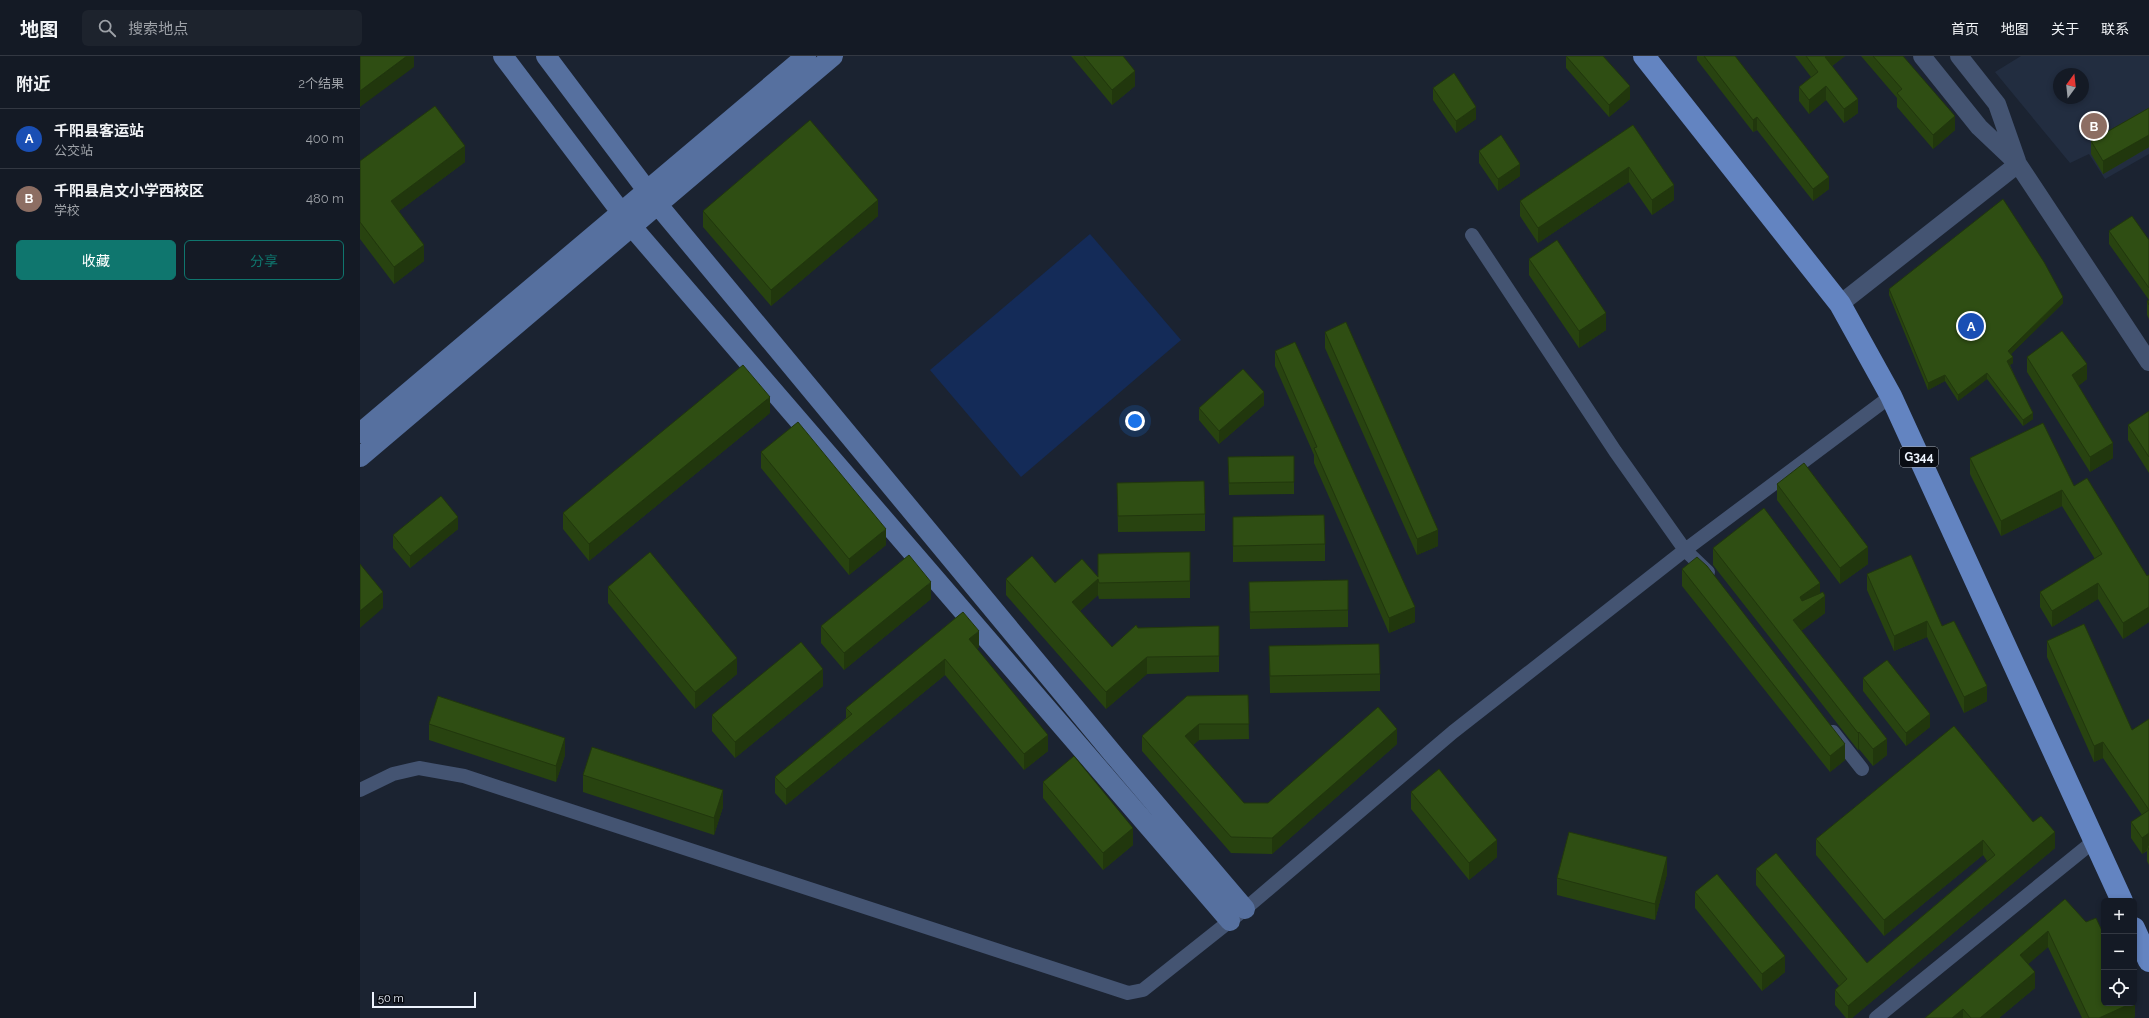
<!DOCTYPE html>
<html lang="zh">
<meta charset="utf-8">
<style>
:root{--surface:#141a25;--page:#1d232d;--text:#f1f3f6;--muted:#9da1a7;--line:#333842;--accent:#0f766e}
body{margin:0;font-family:Raleway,"Noto Sans SC",sans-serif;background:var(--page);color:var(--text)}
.controls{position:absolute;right:12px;bottom:12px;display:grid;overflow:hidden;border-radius:6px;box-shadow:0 2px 6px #0003}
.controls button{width:36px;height:36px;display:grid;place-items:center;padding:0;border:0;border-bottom:1px solid var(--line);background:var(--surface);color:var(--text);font:20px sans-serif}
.compass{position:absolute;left:1693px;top:12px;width:36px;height:36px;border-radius:50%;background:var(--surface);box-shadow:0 2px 6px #0003;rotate:15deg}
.scale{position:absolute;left:12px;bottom:10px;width:104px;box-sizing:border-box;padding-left:4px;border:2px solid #edf3fd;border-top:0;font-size:11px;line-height:14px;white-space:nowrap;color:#edf3fd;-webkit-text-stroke:3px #090c13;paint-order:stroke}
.you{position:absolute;left:775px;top:365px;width:14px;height:14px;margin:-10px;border:3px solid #fff;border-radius:50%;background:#1a73e8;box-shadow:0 0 0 6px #1a73e833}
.badge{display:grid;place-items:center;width:26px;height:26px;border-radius:50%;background:var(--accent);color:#fff;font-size:13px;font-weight:700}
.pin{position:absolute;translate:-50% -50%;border:2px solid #fff;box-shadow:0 1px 4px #0006}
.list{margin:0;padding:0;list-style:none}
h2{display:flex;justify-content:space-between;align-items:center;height:52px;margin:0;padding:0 16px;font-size:17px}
h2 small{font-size:13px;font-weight:400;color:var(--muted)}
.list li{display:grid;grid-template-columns:26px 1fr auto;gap:12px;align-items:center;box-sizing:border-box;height:60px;padding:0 16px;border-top:1px solid var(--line)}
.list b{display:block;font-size:15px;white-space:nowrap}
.list p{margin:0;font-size:13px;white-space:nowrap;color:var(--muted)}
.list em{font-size:13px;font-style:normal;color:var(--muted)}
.actions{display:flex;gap:8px;padding:12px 16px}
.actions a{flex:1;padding:9px 0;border:1px solid var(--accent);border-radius:6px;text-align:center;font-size:14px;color:var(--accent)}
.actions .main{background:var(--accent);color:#fff}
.icon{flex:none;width:22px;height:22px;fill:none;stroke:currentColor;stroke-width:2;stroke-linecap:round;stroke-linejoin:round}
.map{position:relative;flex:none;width:1789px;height:962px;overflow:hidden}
header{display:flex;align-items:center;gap:24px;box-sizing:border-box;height:56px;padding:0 20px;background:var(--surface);border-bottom:1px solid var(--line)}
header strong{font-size:19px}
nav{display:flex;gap:22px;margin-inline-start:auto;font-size:14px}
.search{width:280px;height:36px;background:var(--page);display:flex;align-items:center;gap:10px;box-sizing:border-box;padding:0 14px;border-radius:6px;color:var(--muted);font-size:15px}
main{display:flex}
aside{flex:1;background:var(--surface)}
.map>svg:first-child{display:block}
</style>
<header>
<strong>地图</strong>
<div class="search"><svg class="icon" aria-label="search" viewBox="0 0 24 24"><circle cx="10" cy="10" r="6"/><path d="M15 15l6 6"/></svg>搜索地点</div>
<nav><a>首页</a><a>地图</a><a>关于</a><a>联系</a></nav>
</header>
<main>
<aside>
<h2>附近<small>2个结果</small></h2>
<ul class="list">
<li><span class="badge" style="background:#1a4fb4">A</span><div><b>千阳县客运站</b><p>公交站</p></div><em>400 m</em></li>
<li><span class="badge" style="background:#8d6e63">B</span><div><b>千阳县启文小学西校区</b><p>学校</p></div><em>480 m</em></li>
</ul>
<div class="actions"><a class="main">收藏</a><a>分享</a></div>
</aside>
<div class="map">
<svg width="1789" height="962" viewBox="0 0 1789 962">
<rect width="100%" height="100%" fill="#1b2331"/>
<path fill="#222d40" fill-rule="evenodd" d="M1661,0h128v98l-44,25 -16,-25 -19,9 -75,-91zM1699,18h24v24h-24z"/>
<path fill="#142b58" d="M730,178l91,106 -160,137 -91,-107z"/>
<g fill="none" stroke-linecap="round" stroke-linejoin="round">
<path stroke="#445472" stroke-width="14" d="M1112,179l143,216 70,99 23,22
M1473,676l29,37
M0,734l33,-16 26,-6 45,8 664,217 15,-3 102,-81 208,-177 232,-182 206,-154
M1516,962l218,-177"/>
<path stroke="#445472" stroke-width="18" d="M1562,0l57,71 39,37 131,198
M1599,0l38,48 20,57
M1480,248l178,-140"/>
<path stroke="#56709f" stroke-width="20" d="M143,0l130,172 597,693
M186,0l112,149 456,550 131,154
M0,377l446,-377
M0,401l473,-401"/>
<path stroke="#6384c1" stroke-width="22" d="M1284,0l196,248 51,92 231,505
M1774,872l15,33"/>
</g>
<path fill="#284310" d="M711,0h52l12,30 -23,19z
M1206,0h37l27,43 -21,18 -43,-49z
M1337,0h38l94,133 -16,12 -56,-71 -4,2 -56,-72z
M1435,0h50l-13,10 26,47 -14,10 -18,-23 -17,14 -10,-13v-14l12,-10z
M1501,0h42l52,74 -22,19 -36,-42v-9z
M1073,32l43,31 -20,14 -23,-33z
M1789,52v39l-46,27 -12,-20v-13z
M1273,69l41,75 -22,15 -23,-33 -91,61 -18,-27v-15z
M1119,95l41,25 -22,15 -19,-28z
M0,105l105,1 -66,49 25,50 -30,23 -34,-45z
M343,155l175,5 -107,90 -68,-79z
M1749,175l40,9v79l-2,-4v-14l2,-1 -40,-56z
M1169,203l77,71 -27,18 -50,-73z
M1529,233l174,14 -52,51 2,9 -3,2 23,54 -10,7 -36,-47 -29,22 -13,-20 -17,9 -39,-95z
M965,276l113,214 -21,9 -92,-207z
M915,295l140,271 -26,11 -75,-170v-8l-39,-89z
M1667,301l60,22 -9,7 35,72 -23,14 -63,-100z
M904,349l-45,39 -20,-24v-12z
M1789,355v62l-21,-33v-15z
M410,357l-181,148 -26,-32v-16z
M401,396l125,93 -37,30 -88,-107z
M934,400v38l-65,1 -1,-38z
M1610,402l104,28 73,90 2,-1v47l-26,17 -25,-40 -46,28 -12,-20v-15l55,-33 -33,-53 -61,30 -31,-62z
M757,427l88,31v17l-87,1z
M1417,428l91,80 -28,20 -63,-84z
M873,461l92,27v17l-92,1z
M98,473l-48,39 -17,-20v-13z
M1353,492l107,46 5,19 -24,18 86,124 -14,11 -14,-17 -1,1 -145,-185z
M830,496v46l-91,1 -1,-4 -18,16 32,36 26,-19 81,-2v46l-72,2 -41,35 -100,-114v-16l49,4 43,-6v-23z
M1322,513l163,191 -15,12 -148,-186z
M1507,518l75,52 45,75 -23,12 -37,-76 -33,14 -27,-61z
M988,524v47l-98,2 -1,-47z
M248,531l129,87 -42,35 -87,-106z
M571,543l-87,71 -23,-27v-17z
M603,556l16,35 -2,2 71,102 -24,19 -79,-95 -159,130 -11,-12v-16l71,-59v-10z
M1687,585l85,89 17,-11v146l-2,-4v-10l-5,3 -11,-16v-16l11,-7 -39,-57 -9,4 -47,-105z
M909,590l111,28v17l-110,2z
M1503,622l67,49 -24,19 -43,-55z
M463,630l-88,72 -23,-27v-16z
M888,639l1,44 -50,1 -6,5 51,58h24l129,-59 -125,110 -41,-1 -89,-102v-15z
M69,668l136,31 -9,27 -127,-42z
M1594,670l101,122 -203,170h-6l-11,-13v-15l4,-4 -83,-101v-16l111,94 120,-102 -4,-6 -99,81 -68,-81v-16z
M223,719l140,32 -9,28 -131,-43z
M683,726l90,63 -30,25 -60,-72z
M1051,736l86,65 -28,23 -58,-71z
M1307,818l-12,46 -98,-25v-17z
M1335,836l90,80 -23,19 -67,-83z
M1705,843l70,118 -2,1h-51l-34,-71 -20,17 7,24 -36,30h-74z"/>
<path fill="#21370d" d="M47,0h7v11l-54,40v-16z
M1467,0h18l-20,15v-14z
M775,15v15l-23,19v-15z
M1270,30v13l-21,18v-12z
M1466,30v14l-17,14v-14z
M1498,43v14l-14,10v-14z
M1116,51v12l-20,14v-12z
M1595,60v14l-22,19v-14z
M1397,61v13l-4,2v-12z
M1789,79v12l-46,27v-13z
M105,90v16l-74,55v-16z
M1160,108v12l-22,15v-12z
M1269,111v15l-91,61v-15z
M1469,121v12l-16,12v-12z
M1314,129v15l-22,15v-15z
M518,144v16l-107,90v-16z
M64,189v16l-30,23v-17z
M1703,241v6l-55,54v-6z
M1246,257v17l-27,18v-17z
M1653,301v6l-6,4v-6z
M1727,308v15l-15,12v-16z
M1627,317v6l-29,22v-6z
M1585,319v6l-17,9v-7z
M904,336v13l-45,39v-13z
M410,341v16l-181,148v-17z
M1673,357v6l-10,7v-6z
M1753,387v15l-23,14v-15z
M1702,434v16l-61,30v-15z
M98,461v12l-48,39v-12z
M526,473v16l-37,30v-16z
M1078,474v16l-21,9v-16z
M1508,491v17l-28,20v-16z
M738,523v16l-26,23v-16z
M571,526v17l-87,71v-17z
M1460,527v16l-20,15v-17z
M1738,527v16l-46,28v-16z
M23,536v16l-23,20v-17z
M1465,540v17l-32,24v-17z
M1055,551v15l-26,11v-15z
M1789,551v15l-26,17v-16z
M1567,565v16l-33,14v-15z
M619,575v16l-10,8v-16z
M787,601v17l-41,35v-17z
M377,602v16l-42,35v-17z
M585,603v16l-159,130v-16z
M463,613v17l-88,72v-16z
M1627,630v15l-23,12v-16z
M1570,658v13l-24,19v-13z
M839,668v16l-14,12v-16z
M1037,673v15l-125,110v-16z
M1499,676v17l-1,1v-17z
M688,679v16l-24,19v-16z
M205,682v17l-9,27v-16z
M1527,683v16l-14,11v-17z
M1743,686v16l-9,4v-16z
M1485,688v16l-15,12v-16z
M363,734v17l-9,28v-17z
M773,772v17l-30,25v-17z
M1695,776v16l-203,170h-4v-12z
M1789,777v16l-2,-3v4l-5,4v-16z
M1137,784v17l-28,23v-17z
M1623,784v15l-99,81v-16z
M1307,801v17l-12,46v-16z
M1688,875v16l-28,24v-16z
M1425,900v16l-23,19v-17z
M1675,916v16l-36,30h-19z
M1774,946h1v15l-2,1h-34l33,-15h2z
M1603,953v9h-11z"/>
<path fill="#2f4e13" stroke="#21370d" d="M0,0h47l-47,35z
M724,0h39l12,15 -23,19z
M1206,0h37l27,30 -21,19z
M1344,0h31l94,121 -16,12 -56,-72 -4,3z
M1446,0h21l-2,1 33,42 -14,10 -18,-23 -17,14 -10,-13 19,-15z
M1513,0h30l52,60 -22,19 -36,-42 5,-4z
M1094,17l22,34 -20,14 -23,-33z
M75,50l30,40 -74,55 33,44 -30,22 -34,-45v-61z
M1789,52v27l-46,26 -12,-20z
M450,64l68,80 -107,90 -68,-79z
M1273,69l41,60 -22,15 -23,-33 -91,61 -18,-27z
M1141,79l19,29 -22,15 -19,-28z
M1643,143l41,63 19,35 -55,54 5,6 -6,4 26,52 -10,7 -36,-47 -29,22 -13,-20 -17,8 -39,-94z
M1772,160l17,24v48l-40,-57z
M1197,184l49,73 -27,18 -50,-72z
M1789,244v5l-2,-4z
M986,266l92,208 -21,9 -92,-207z
M1702,275l25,33 -15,11 41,68 -23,14 -63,-100z
M935,286l120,265 -26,11 -75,-170 3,-1 -42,-96z
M383,309l27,32 -181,147 -26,-31z
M883,313l21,23 -45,39 -20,-23z
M1789,355v46l-21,-32z
M438,366l88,107 -37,30 -88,-107z
M1683,367l31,63 13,-8 60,98 2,-1v32l-26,16 -25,-40 -46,28 -12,-19 62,-38 -40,-64 -61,31 -31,-63z
M934,400v26l-65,1 -1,-26z
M1444,407l64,84 -28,21 -63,-84z
M844,425l1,33 -87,2 -1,-33z
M81,440l17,21 -48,39 -17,-21z
M1404,452l56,75 -20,14 2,4 21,-9 2,4 -32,24 94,119 -14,10 -14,-17 -1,1 -145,-185z
M964,459l1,29 -92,2v-29z
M290,496l87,106 -42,34 -87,-105z
M830,496v29l-91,2 -1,-4 -26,23 40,45 24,-22 2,3 81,-2v30l-72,1 -41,35 -100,-113 26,-23 23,27 27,-24 16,18v-23z
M549,499l22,27 -87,71 -23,-27z
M1551,499l31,71 12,-5 33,65 -23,11 -37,-76 -33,15 -27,-62z
M1337,501l10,9 138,178 -15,12 -148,-187z
M0,508l23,28 -23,19z
M988,524v30l-98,2 -1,-30z
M603,556l16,19 -10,8 79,96 -24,19 -79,-95 -159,130 -11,-12 77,-63 -6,-6z
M1724,568l48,106 17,-11v91l-46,-68 -9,4 -47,-105z
M441,586l22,27 -88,73 -23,-27z
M1019,588l1,30 -110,2 -1,-30z
M1527,604l43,54 -24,19 -43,-55z
M888,639l1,29h-50l-14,12 59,67h24l110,-96 19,22 -125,109 -41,-1 -89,-101 45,-40z
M78,640l127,42 -9,28 -127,-42z
M1594,670l79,96 8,-6 14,16 -207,174 -13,-16 12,-11 -91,-110 20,-16 91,110 128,-108 -12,-15 -99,80 -68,-81z
M232,691l131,43 -9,28 -131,-43z
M714,700l59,72 -30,25 -60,-71z
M1079,713l58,71 -28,23 -58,-71z
M1789,754v23l-7,5 -11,-16z
M1209,776l98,25 -12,47 -98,-26z
M1789,789v5l-2,-4z
M1357,818l68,82 -23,18 -67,-82z
M1705,843l21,23 10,-4 8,17v68h28l-33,15h-10l-41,-87 -28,24 15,17 -55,46h-9l-8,-9 -11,9h-27z"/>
<g text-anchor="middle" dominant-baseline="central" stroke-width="3.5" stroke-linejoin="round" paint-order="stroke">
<rect fill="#090c13" stroke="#a9aeb7" stroke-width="1" x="1540" y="391" width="38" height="20" rx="3"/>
<g font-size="12" font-weight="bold" fill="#edf3fd">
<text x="1559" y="401">G344</text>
</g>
</g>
</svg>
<div class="controls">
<button>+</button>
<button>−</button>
<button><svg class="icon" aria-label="locate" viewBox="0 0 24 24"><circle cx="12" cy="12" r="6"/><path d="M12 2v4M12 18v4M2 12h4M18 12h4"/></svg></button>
</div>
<svg class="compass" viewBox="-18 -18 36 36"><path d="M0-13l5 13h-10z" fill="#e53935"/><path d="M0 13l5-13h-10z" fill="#9da1a7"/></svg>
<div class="scale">50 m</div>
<div class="you"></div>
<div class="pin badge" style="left:1611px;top:270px;background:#1a4fb4">A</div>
<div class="pin badge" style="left:1734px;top:70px;background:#8d6e63">B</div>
</div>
</main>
